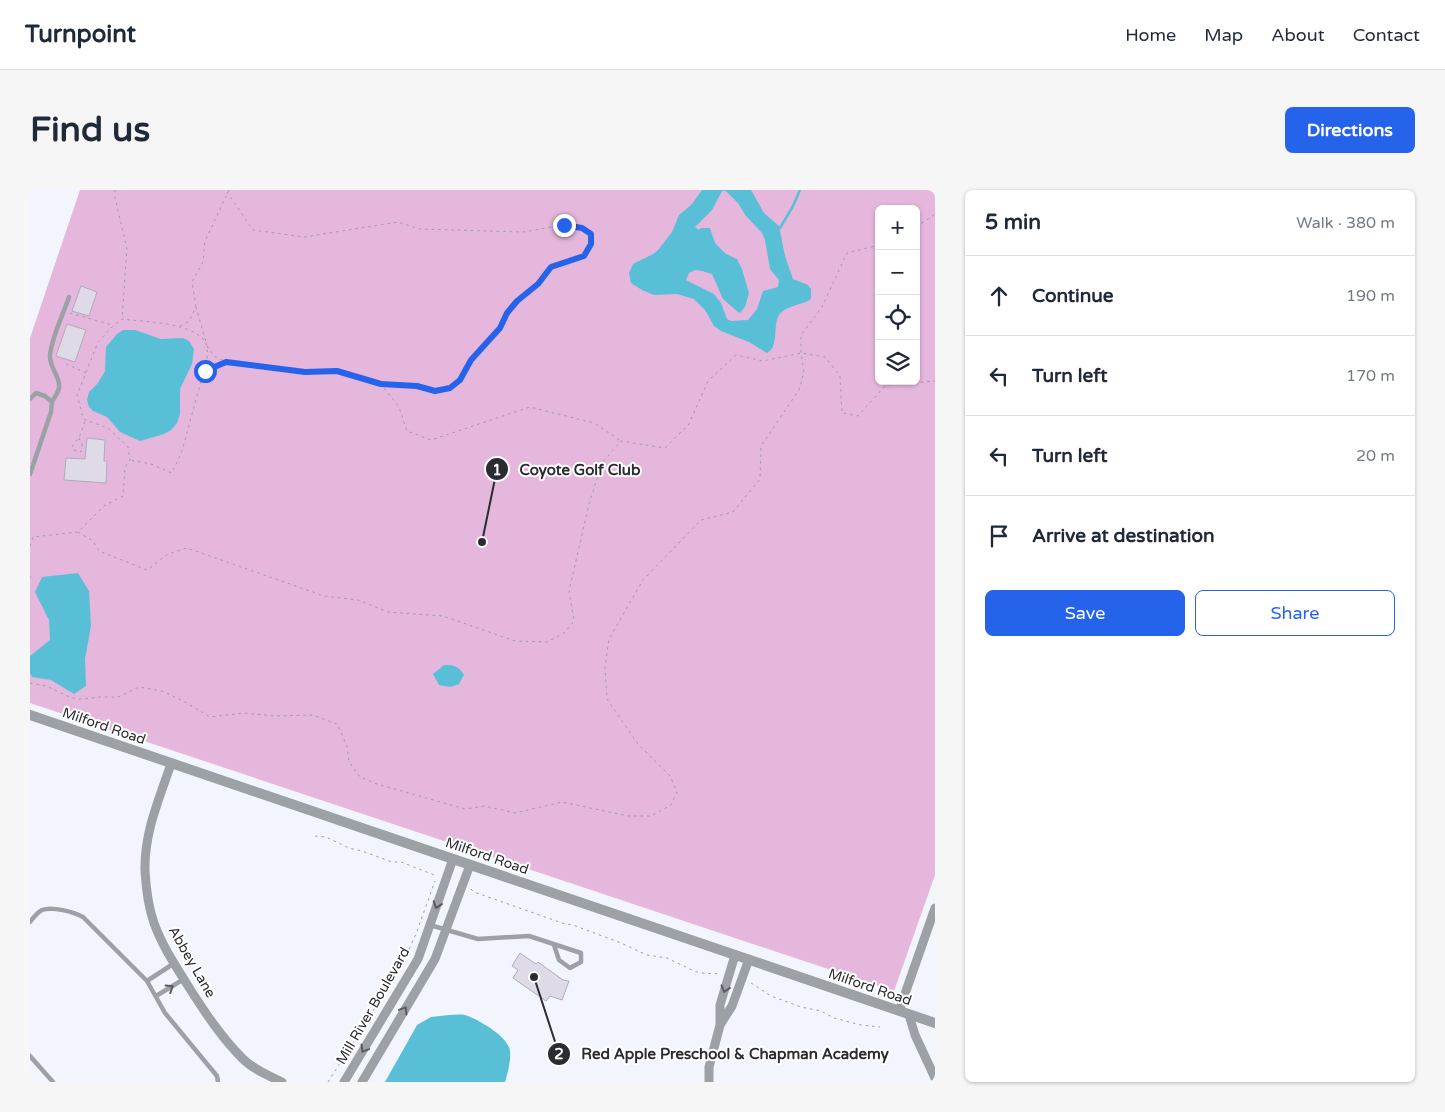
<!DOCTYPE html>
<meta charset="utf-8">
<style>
:root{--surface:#fff;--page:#f6f6f7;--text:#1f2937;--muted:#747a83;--line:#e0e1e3;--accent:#2563eb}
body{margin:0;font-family:"Varela Round",sans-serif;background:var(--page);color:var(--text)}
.controls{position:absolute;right:15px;top:15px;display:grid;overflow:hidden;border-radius:8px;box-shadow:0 1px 4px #0004}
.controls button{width:45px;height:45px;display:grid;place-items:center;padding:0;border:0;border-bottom:1px solid var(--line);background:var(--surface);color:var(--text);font:25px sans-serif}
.stop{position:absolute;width:15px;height:15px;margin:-11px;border:4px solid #2563eb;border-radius:50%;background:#fff}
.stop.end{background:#2563eb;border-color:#fff;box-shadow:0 1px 5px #0008}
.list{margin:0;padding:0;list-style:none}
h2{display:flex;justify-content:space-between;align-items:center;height:65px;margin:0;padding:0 20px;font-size:21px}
h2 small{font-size:16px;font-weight:400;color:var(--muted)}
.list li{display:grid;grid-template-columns:32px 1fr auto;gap:15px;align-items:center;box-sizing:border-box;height:80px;padding:0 20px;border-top:1px solid var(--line)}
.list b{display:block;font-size:19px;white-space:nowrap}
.list em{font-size:16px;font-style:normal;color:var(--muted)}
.actions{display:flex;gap:10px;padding:15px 20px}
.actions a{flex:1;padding:11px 0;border:1px solid var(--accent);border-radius:8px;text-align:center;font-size:18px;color:var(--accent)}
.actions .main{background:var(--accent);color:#fff}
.icon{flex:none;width:28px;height:28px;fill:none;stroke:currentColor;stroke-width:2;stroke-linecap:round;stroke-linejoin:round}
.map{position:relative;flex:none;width:905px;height:892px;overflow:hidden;border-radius:8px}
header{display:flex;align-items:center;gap:30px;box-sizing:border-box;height:70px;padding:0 25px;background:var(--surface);border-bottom:1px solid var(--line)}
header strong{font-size:24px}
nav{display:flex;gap:28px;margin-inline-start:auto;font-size:18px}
.intro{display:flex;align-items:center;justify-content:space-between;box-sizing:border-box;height:120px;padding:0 30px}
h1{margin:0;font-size:35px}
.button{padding:12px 22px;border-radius:8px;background:var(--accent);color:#fff;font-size:18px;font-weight:700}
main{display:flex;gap:30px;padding:0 30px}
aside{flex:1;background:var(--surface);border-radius:8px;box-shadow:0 1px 4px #0004}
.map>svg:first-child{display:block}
</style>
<header>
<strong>Turnpoint</strong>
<nav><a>Home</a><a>Map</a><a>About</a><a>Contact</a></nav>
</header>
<div class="intro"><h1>Find us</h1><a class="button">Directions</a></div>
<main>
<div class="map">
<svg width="905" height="892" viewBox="0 0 905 892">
<rect width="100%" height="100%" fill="#f3f5fe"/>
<path fill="#e5b7dc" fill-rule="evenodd" d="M50,0h855v685l-41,116 -864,-288v-365zM849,19h37v172h-37z"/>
<path fill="#59bfd7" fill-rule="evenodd" d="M672,0h49l13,23 15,13 6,30 8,23 15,6 3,4v10c-10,7 -27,6 -33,18 -5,11 1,30 -11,36l-18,-11 -28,-11 -7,-5 -9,-16 -11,-11 -17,-5 -23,1 -12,-5 -11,-7 -2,-10 4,-9 20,-10 5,-4 14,-18 7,-17 13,-11zM692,1h4l12,12 8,13 16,17 3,7 5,29 9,11 -1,7 -15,4 -6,18 -9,11 -17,1 -4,-2 -6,-16 -7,-9 -28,-14 3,-7 6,-3 7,1 10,3 11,25 15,13 2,1 5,-6 4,-14 -7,-24 -5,-10 -11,-5 -11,-11 -5,-15h-9l-2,2 -4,-3 17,-17z
M93,140h12l26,9 22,-1 6,3 5,8 -2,15 -12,25v25l-3,9 -6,7 -7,4 -24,7 -20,-9 -13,-15 -14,-6 -4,-4 -2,-7 2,-8 9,-9 7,-12 1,-24 11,-13z
M48,383l11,18 2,35 -6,33 1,27 -12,8 -23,-14 -19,-3 -2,-4v-17l20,-16 -1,-20 -14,-28 7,-15z
M414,475c10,0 15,1 20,10l-5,9 -9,3 -11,-2 -6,-11z
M419,825c5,0 11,-1 16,0 13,4 44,22 45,36 1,10 -2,21 -5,31h-120l32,-57 14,-8z"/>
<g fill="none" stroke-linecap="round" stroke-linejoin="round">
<path stroke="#59bfd7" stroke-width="2.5" d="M750,38l13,-22 7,-16"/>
</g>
<path fill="#dfdae8" stroke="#b1abb9" d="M51,96l16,6 -8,24 -17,-5z
M37,134l19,6 -11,32 -19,-6z
M57,248l18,2 -1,21h3l-1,22 -42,-3 2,-22 19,1z
M490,763l16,11 2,-2 25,18 6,1 -7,19 -12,-4 -4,5 -33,-23 5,-8 -6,-4z"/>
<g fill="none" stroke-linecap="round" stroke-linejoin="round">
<path stroke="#9b9da4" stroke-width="1" stroke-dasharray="2.5 4" stroke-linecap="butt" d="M85,0v8l12,51 -5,69
M197,2l26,38 51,7 94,-15 22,7 103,3 41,-7 18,3 9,6v10l-7,12 -33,11 -13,17 -21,17 -10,12 -7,15 -29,32 -11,20 -10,8 -15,3 -18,-5 -36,-2
M886,37l19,-13
M166,117l10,35
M40,123l42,12
M150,136l9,-5 7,-14 -4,-25 11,-20 2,-21 24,-51
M177,156l7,10 12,6 79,10 32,-1 44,13 18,23 8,24 24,9 99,-33 64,16 27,18
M36,174l20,9
M176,181l19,-8
M49,248l3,6 -1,8 -7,-2 -2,-3 2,-4 5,-5 6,-17
M48,342l15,9 6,10 48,19 21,-16 19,-6 137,48 34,4 30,12 55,4 72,25 32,1 17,-9 10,-12 -5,-30 20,-87 13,-41 19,-22 44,7 24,-24 19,-43 28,-26 27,6 38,-8 24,4 15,19 2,37 16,3 28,-31 49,-4
M0,356l3,-9 45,-5 26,-26 19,-10 2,-29 5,-7 -2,-13 -20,-19 -23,-8 -2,-3 -6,-22 21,-53 15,-16 9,-7c22,3 72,3 84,24 2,4 1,11 1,16l-25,92 -10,22 -21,-9 -21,-4
M0,386v3
M0,493l16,3 26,12 10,1 18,-2h18l21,-10 23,4 23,11 25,15 33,-4 32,3 38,-1 24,9 10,22 2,16 11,15 17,7 88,25 20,-3 30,7 47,-11 66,14h23l20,-11 6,-13 -7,-16 -32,-32 -31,-45 -2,-31 4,-29 34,-59 58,-60 32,-8 27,-33 1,-33 38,-56 5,-18 -3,-19v-18l21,-28 25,-54 32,-8
M285,646l11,1 23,11 13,3 30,11h9l36,14
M441,699l3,3 91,32 8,1 48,18 26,12 20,3 27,13 7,2 20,1
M721,793l20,13 30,11 20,4 13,7 27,7 19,2
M298,892l74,-117 14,-31 19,-53"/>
<path stroke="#9ca1a5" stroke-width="4.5" d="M0,209l6,-6 9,3 7,6 -1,10 -21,62
M22,212c2,-4 6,-9 7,-14 2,-11 -10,-20 -9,-33 2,-19 13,-40 19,-58
M0,732c3,-4 8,-10 12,-12 10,-4 32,2 41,7l64,64 18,32 52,63 1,6
M400,735l48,14 51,-3 52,17v9l-11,6 -11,-8 -5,-15
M117,791l26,-17
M126,806l28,-17
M0,866l23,26"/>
<path stroke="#9ca1a5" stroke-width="9" d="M141,574c-12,35 -27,69 -26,107 1,17 3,35 9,52 8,23 23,45 36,66 16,25 32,49 53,70 10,10 26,17 39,23
M869,821l36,-103
M879,825l6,20 20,43
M690,835l12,-19 17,-47
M314,892l74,-123 35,-100
M332,892l73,-123 35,-94
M679,892v-15l11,-42v-20l15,-50"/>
<path stroke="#9ca1a5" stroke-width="10" d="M0,525l905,308"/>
</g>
<defs><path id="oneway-chevron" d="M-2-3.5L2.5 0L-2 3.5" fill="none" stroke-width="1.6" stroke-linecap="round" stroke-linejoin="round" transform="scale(1.25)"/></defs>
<g stroke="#585b5f">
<use href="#oneway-chevron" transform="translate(407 715) rotate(109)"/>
<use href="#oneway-chevron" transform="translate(140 798) rotate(-32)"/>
<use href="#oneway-chevron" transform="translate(695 799) rotate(107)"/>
<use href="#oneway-chevron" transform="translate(374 820) rotate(-59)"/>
<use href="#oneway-chevron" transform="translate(334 859) rotate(121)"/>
</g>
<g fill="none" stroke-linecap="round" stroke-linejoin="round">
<path stroke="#2563eb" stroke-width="6" d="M175,181l21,-9 79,10 32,-1 44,13 36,2 18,5 15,-3 10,-8 11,-20 29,-32 7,-15 10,-12 21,-17 13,-17 33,-11 7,-12v-10l-9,-6 -18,-3"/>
</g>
<g text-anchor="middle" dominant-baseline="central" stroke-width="4" stroke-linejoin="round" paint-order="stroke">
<g font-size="14" fill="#2a2c31" stroke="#fff">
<text transform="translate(74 536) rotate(19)">Milford Road</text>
<text transform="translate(457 666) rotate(19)">Milford Road</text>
<text transform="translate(162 772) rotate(60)">Abbey Lane</text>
<text transform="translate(840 797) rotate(19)">Milford Road</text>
<text transform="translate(343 816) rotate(-60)">Mill River Boulevard</text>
</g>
</g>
<path fill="none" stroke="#2a2c31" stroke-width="2" d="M452 352L467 279M504 787L529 864"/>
<g fill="#2a2c31" stroke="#fff" stroke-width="2">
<circle cx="452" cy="352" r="5"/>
<circle cx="504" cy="787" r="5"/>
<circle cx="467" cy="279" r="12"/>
<circle cx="529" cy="864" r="12"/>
</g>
<g font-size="15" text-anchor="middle" font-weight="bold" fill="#fff">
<text x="467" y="285">1</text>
<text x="529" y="869">2</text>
</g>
<g font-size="15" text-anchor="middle" font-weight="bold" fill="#2a2c31" stroke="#fff" stroke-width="4" stroke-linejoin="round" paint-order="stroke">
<text x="550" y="285">Coyote Golf Club</text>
<text x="705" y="869">Red Apple Preschool &amp; Chapman Academy</text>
</g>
</svg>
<div class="controls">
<button>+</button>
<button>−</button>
<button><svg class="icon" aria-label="locate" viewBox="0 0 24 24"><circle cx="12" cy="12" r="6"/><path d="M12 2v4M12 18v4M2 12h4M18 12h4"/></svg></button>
<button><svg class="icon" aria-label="layers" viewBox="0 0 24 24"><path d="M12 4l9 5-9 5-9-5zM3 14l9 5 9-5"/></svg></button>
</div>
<div class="stop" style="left:175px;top:181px"></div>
<div class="stop end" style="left:534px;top:35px"></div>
</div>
<aside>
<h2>5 min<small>Walk · 380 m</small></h2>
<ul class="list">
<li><svg class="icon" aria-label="ahead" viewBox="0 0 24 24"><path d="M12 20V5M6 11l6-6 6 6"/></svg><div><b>Continue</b></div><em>190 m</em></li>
<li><svg class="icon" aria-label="left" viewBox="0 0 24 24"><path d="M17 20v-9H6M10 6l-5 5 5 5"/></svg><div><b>Turn left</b></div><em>170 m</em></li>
<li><svg class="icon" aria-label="left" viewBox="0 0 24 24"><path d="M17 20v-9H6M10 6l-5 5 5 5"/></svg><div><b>Turn left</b></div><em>20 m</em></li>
<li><svg class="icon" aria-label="arrive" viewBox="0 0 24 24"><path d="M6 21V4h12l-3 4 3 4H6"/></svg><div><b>Arrive at destination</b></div></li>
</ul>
<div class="actions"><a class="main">Save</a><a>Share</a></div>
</aside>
</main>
